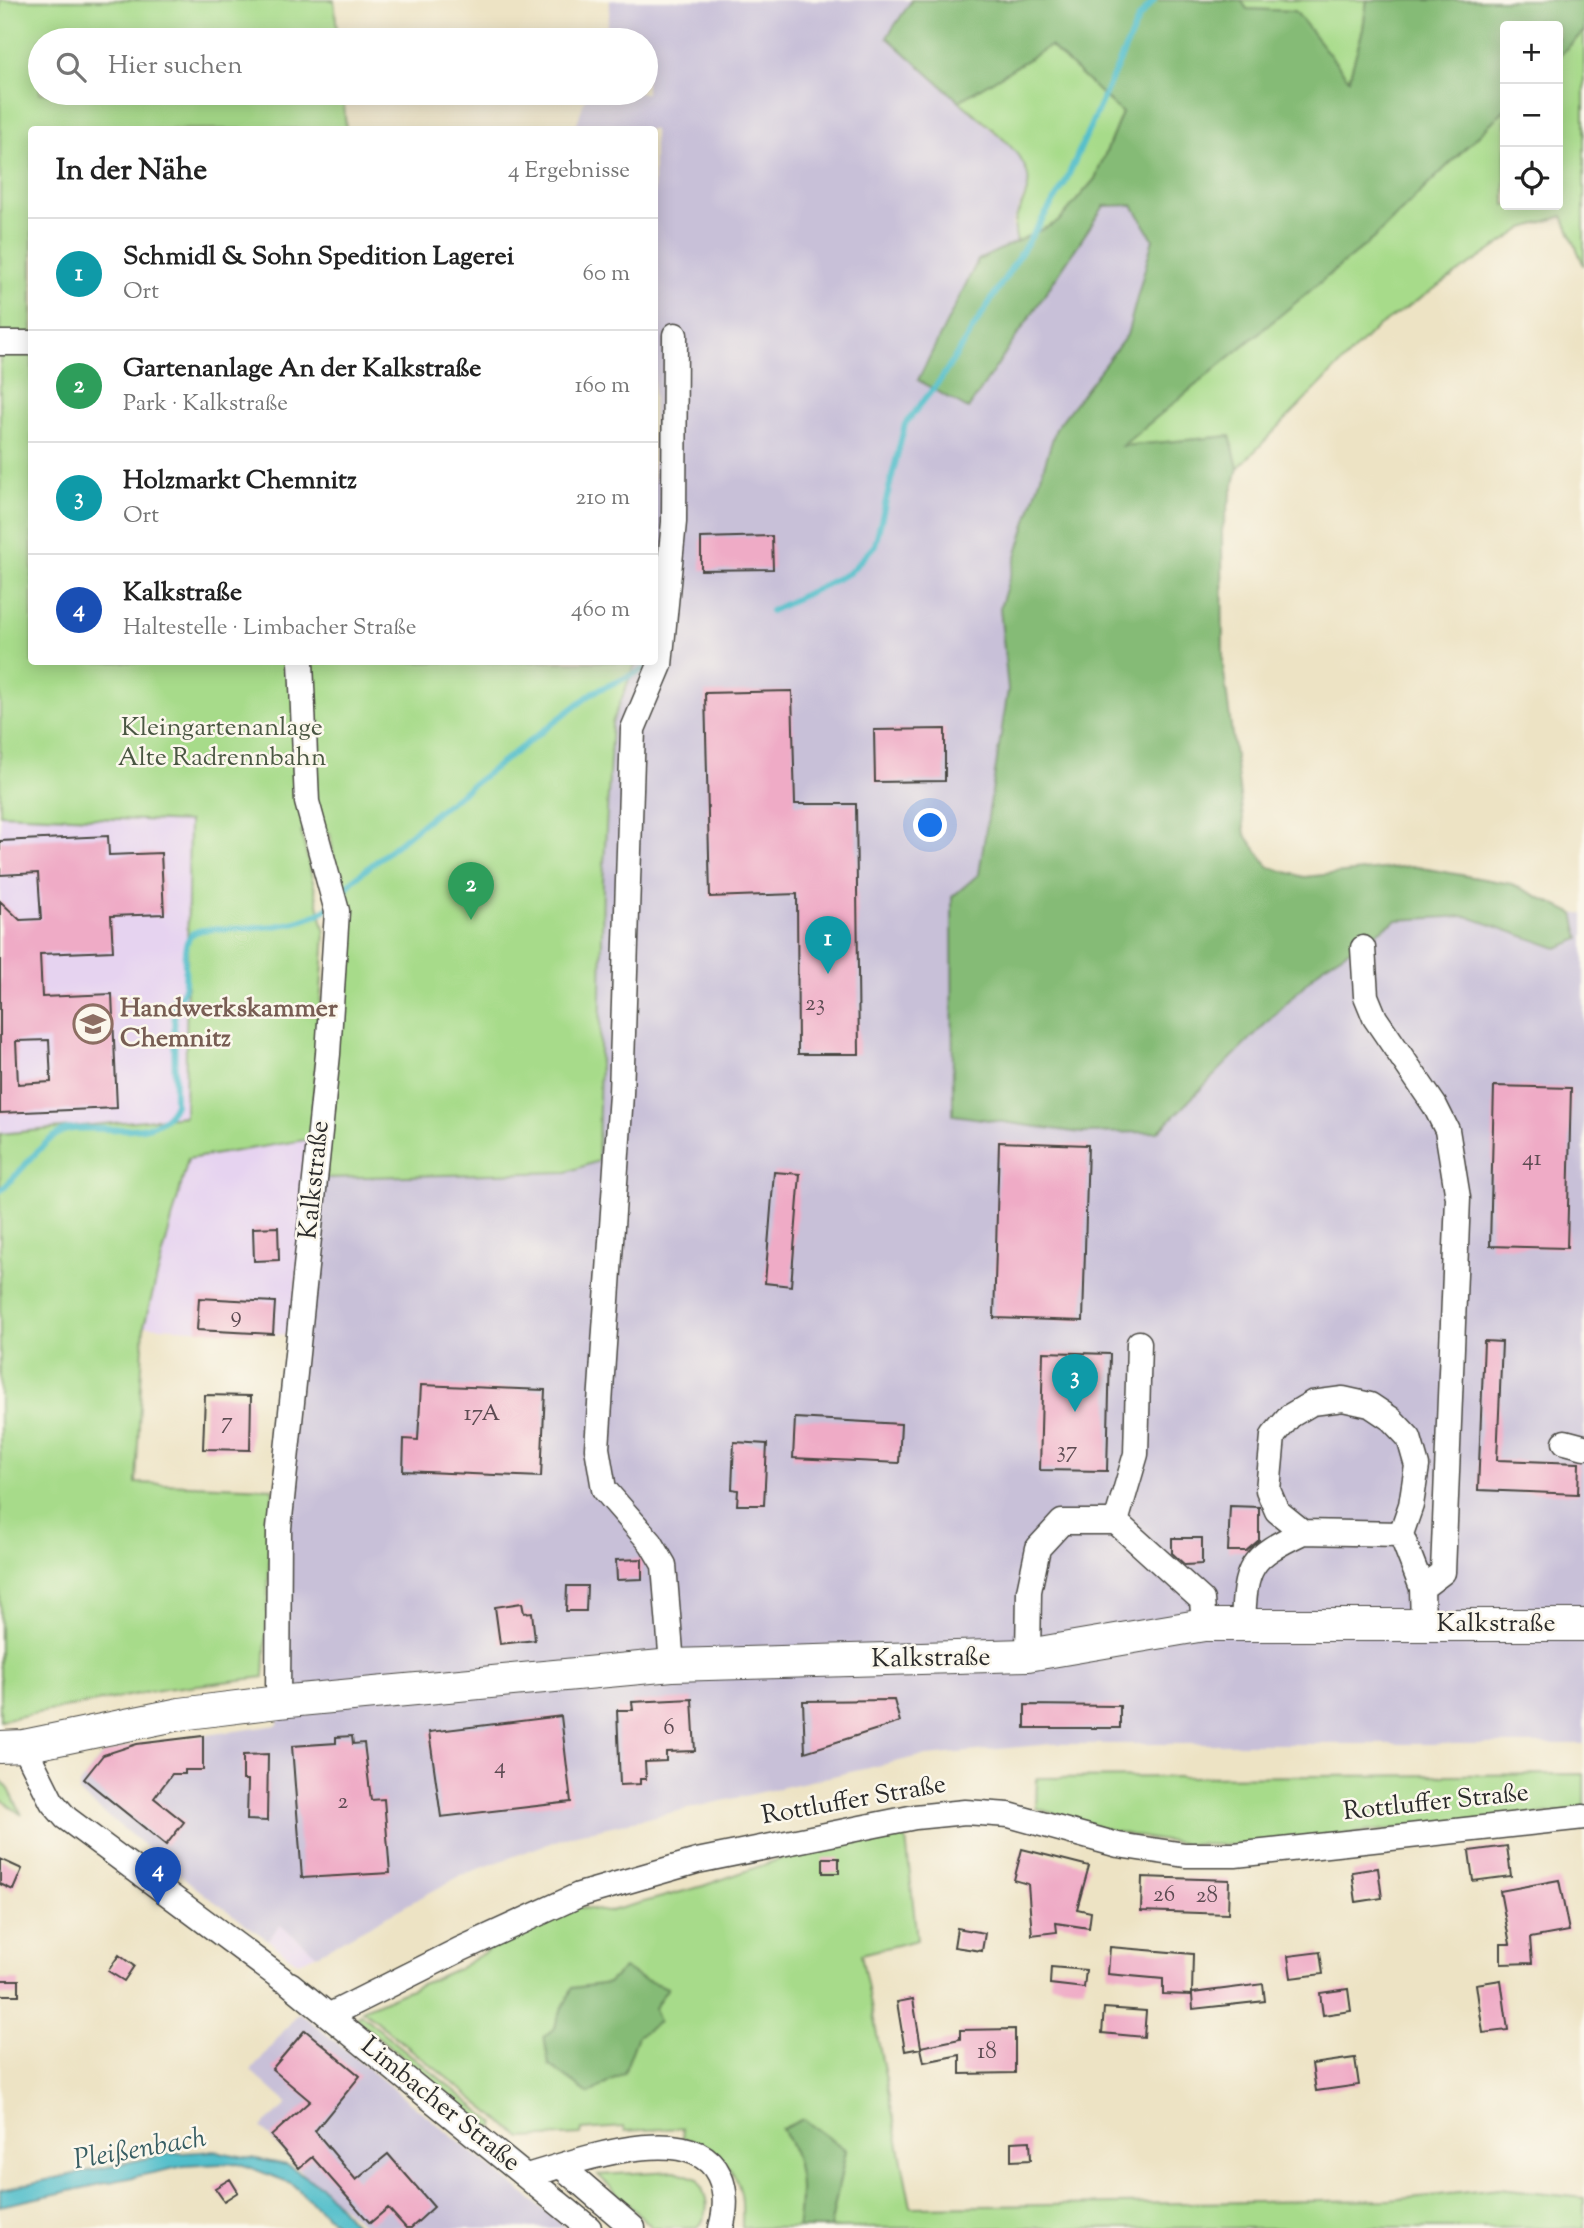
<!DOCTYPE html>
<html lang="de">
<meta charset="utf-8">
<style>
:root{--surface:#fff;--page:#f2f2f2;--text:#222;--muted:#767676;--line:#e0e0e0;--accent:#0f766e}
body{margin:0;font-family:"Sorts Mill Goudy",serif;background:var(--page);color:var(--text)}
.controls{position:absolute;right:21px;top:21px;display:grid;overflow:hidden;border-radius:7px;box-shadow:0 4px 18px #0003}
.controls button{width:63px;height:63px;display:grid;place-items:center;padding:0;border:0;border-bottom:2px solid var(--line);background:var(--surface);color:var(--text);font:35px sans-serif}
.you{position:absolute;left:931px;top:826px;width:24px;height:24px;margin:-18px;border:5px solid #fff;border-radius:50%;background:#1a73e8;box-shadow:0 0 0 10px #1a73e833}
.badge{display:grid;place-items:center;width:46px;height:46px;border-radius:50%;background:var(--accent);color:#fff;font-size:23px;font-weight:700}
.pin{position:absolute;translate:-50% -58px;filter:drop-shadow(0 2px 4px #0008)}
.pin::after{content:'';position:absolute;top:37px;width:24px;height:21px;background:inherit;clip-path:polygon(0 0,100% 0,50% 100%)}
.list{margin:0;padding:0;list-style:none}
h2{display:flex;justify-content:space-between;align-items:center;height:91px;margin:0;padding:0 28px;font-size:30px}
h2 small{font-size:23px;font-weight:400;color:var(--muted)}
.list li{display:grid;grid-template-columns:46px 1fr auto;gap:21px;align-items:center;box-sizing:border-box;height:112px;padding:0 28px;border-top:2px solid var(--line)}
.list b{display:block;font-size:26px;white-space:nowrap}
.list p{margin:0;font-size:23px;white-space:nowrap;color:var(--muted)}
.list em{font-size:23px;font-style:normal;color:var(--muted)}
.icon{flex:none;width:38px;height:38px;fill:none;stroke:currentColor;stroke-width:2;stroke-linecap:round;stroke-linejoin:round}
.map{position:relative;flex:none;width:1584px;height:2228px;overflow:hidden}
.search{position:absolute;background:var(--surface);box-shadow:0 4px 18px #0003;left:28px;top:28px;width:630px;height:77px;display:flex;align-items:center;gap:18px;box-sizing:border-box;padding:0 24px;border-radius:38px;color:var(--muted);font-size:26px}
.panel{position:absolute;background:var(--surface);box-shadow:0 4px 18px #0003;left:28px;top:126px;width:630px;height:539px;border-radius:7px}
.map>svg:first-child{display:block}
</style>
<div class="map">
<svg width="1584" height="2228" viewBox="0 0 1584 2228">
<rect width="100%" height="100%" fill="#fbf7ec"/>
<filter id="ink" filterUnits="userSpaceOnUse"><feTurbulence type="fractalNoise" baseFrequency=".0143" numOctaves="2"/><feDisplacementMap in="SourceGraphic" scale="14" xChannelSelector="R" yChannelSelector="G"/><feConvolveMatrix kernelMatrix="1 2 1 2 8 2 1 2 1" color-interpolation-filters="sRGB"/></filter>
<filter id="wash" filterUnits="userSpaceOnUse"><feTurbulence type="fractalNoise" baseFrequency=".00686" numOctaves="4" result="noise"/><feDisplacementMap in="SourceGraphic" scale="28" xChannelSelector="R" yChannelSelector="G"/><feGaussianBlur stdDeviation="1.57" result="paint"/><feColorMatrix in="noise" values="0 0 0 0 0 0 0 0 0 0 0 0 0 0 0 0 0 1.4 0 .05"/><feComposite in="paint" operator="in"/></filter>
<g filter="url(#wash)">
<rect width="100%" height="100%" fill="#ede3c4"/>
<path fill="#e6d3f0" d="M0,814l189,8 -4,294 -185,18z
M311,1139l-20,196 -147,-9 44,-167z
M280,1925l37,29 -19,9 -30,-23z"/>
<path fill="#c8c0d8" d="M610,0h302l-25,38 135,119 7,27 -17,40 5,18 -39,18 -59,120 49,29 136,-203 29,-1 20,34 -26,96 -71,94 -56,179 8,82 -29,184 -27,23 206,235 165,-166 74,-46 69,-4 91,32 23,-9 -6,-25 10,-1v831h-533l-134,13 -345,78 -110,40 -145,79 -37,-29 -12,15 -64,-46 -125,-101v-8l23,-30 26,-9 150,-21 1,-197 46,-350 242,-6 31,-12 5,-278 9,-159 24,-61h18v-532l-79,-1 12,-36h59v-53h-43l6,-23z
M299,2012l150,122 118,94h-200l-68,-58 -38,-43 27,-23 -37,-33z"/>
<path fill="#a7db8a" stroke="#69835a" stroke-width="2" d="M0,0h334l4,40h-298v53h303l3,36 -314,1v532h604l-24,61 -9,159 -5,279 -31,11 -242,6 13,-291 -8,-54 -29,-2 24,102 -14,206 -123,20 -44,167 -8,157 137,5 -9,189 -99,12 -165,31v-586l185,-18 4,-294 -189,-8z
M1241,0h126l-4,29 -14,51 -54,-69 -48,-2z
M1584,31v235l-21,-50 -39,12 -149,101 -137,139 -8,-32 -109,10 254,-209 130,-128v96h53v-148z
M1050,46l72,67 -27,66 -37,43 -41,20c-8,-28 7,-31 11,-56 6,-30 -49,-67 -69,-85z
M1584,1774v36l-350,35c-77,1 -126,-14 -198,-37l1,-30z
M0,1779l9,10 13,26 -22,-16z
M905,1829l12,111 -56,14 50,253 478,-7 110,-11 85,9v30h-754l16,-78 -64,-21c22,34 19,61 16,99h-56c0,-11 1,-23 -1,-34 -6,-27 -31,-53 -58,-56l-1,-10 -57,3 -1,-4 -42,3 -1,5 -59,3 -160,-128 99,-43 59,-37 59,-23 28,5 96,-26 100,-35z
M360,2014l136,110 -4,5 -136,-110z
M675,2171l23,8c9,19 14,31 0,49h-45l-55,-53z"/>
<path fill="#85bb76" stroke="#587350" stroke-width="2" d="M912,0h329l6,9 48,2 54,68 14,-50 4,-29h217v31l-26,26v-31h-53v83l-130,128 -253,209 108,-10 8,32 -16,62 1,135 22,169 24,33 35,10 107,-11 101,18 62,30 6,25 -23,9 -91,-32 -69,4 -74,46 -165,166 -77,1 -128,-18 -1,-218 27,-23 29,-184 -8,-82 56,-180 71,-93 26,-96 -20,-34 -29,1 -136,203 -50,-29 60,-120 80,-38 37,-43 27,-66 -72,-67 -91,55 -72,-64z
M624,1968l16,10 28,10 -14,20 5,14 -21,14 -14,37 -35,21 -40,-29 -5,-29 11,-8c2,-15 12,-25 17,-40l36,-5z
M803,2119l43,31 -16,78h-33c6,-36 5,-68 -15,-99z"/>
<path fill="#51beca" stroke="#3e747a" stroke-width="2" d="M214,2151l73,14 34,21 37,42h-18l-49,-45 -53,-20 -54,3 -184,40v-16l167,-36z"/>
<g fill="none" stroke-linecap="round" stroke-linejoin="round">
<path stroke="#51beca" stroke-width="6" d="M771,611l78,-38 26,-28 30,-121 36,-45 123,-194 75,-167 15,-18
M339,898l14,-18 85,-69 156,-119 51,-23
M0,1191c19,-15 45,-56 67,-61 34,-7 91,14 108,-26l-1,-106 7,-2c10,-18 -2,-41 8,-58 2,-4 8,-7 13,-8 38,-3 94,2 127,-23"/>
</g>
<g id="blocks">
<path fill="#efabc6" fill-rule="evenodd" d="M772,536l1,33 -72,1v-32z
M792,691l3,113h61l3,250h-61l-1,-160 -87,3 -5,-204z
M945,729v52l-70,1 -1,-52z
M108,836l1,19 52,-2 3,61 -53,2 2,35 -73,3 2,43 70,-3 5,114 -117,5v-212l20,19 21,-1 -3,-46 -38,2v-34zM49,1040l2,42 -33,2 -2,-43z
M1494,1086l77,2 -4,160 -77,-2z
M999,1142l89,3 -5,176 -89,-3z
M774,1172l26,2 -9,112 -26,-3z
M278,1227l1,33 -25,1 -1,-33z
M199,1298l76,4 -2,32 -76,-4z
M1484,1341l18,1 -5,118 82,3 -1,31 -100,-4z
M1043,1352l67,2 -3,117 -67,-1z
M421,1385l124,5 -4,87 -138,-6 1,-32 14,1z
M205,1395l46,1 -1,54 -47,-1z
M795,1418l106,6 -2,39 -106,-5z
M734,1442l33,2 -3,61h-27l1,-15 -6,-1z
M1230,1506l29,1v33l-13,11h-18z
M1172,1538h30v26l-17,1 -13,-12z
M642,1559v20l-25,1 -1,-20z
M567,1586h20l-1,25h-20z
M522,1603l2,10 8,-1 3,28 -35,4 -5,-37z
M692,1699l3,52 -29,1v9l-21,1 1,17h-6v5l-20,1 -3,-75h16l-1,-8z
M894,1700l6,22 -95,30 -2,-51z
M1025,1705l95,1v22h-95z
M561,1716l10,86 -130,15 -12,-85z
M203,1736v34h-18v4h-13l-18,24 30,24 -18,23 -82,-66 19,-24 34,-11z
M352,1736l1,8 11,-1 7,57 13,-1 6,74 -88,5 -10,-132 44,-3v-6z
M268,1754l-1,67 -20,-1 1,-40h-5v-25z
M1507,1846l4,30 -38,5 -4,-30z
M1022,1849l67,17 -12,43 14,3 -2,16 -33,-5 1,9 -25,3 -4,-51 -14,-4z
M823,1858h16v15h-16z
M0,1859l22,10 -9,21 -13,-6z
M1378,1868l4,30 -26,4 -4,-30z
M1142,1877l87,3 -1,34 -87,-3z
M1559,1880l10,51 -39,7 2,25 -31,1v-20h9l-10,-53z
M957,1928l28,5 -3,18 -28,-4z
M1110,1947l83,7 -1,39 71,-9 2,17 -72,8 -1,-14 -29,-1v-15l-55,-5z
M1320,1952l3,22 -32,4 -3,-22z
M119,1955l15,11 -10,15 -16,-10z
M1051,1967l35,3 -2,18 -34,-4z
M0,1980h19v15h-19z
M1501,1980l7,50 -25,3 -7,-49z
M1348,1989l3,22 -28,4 -3,-22z
M913,1999l8,48 39,-8v-9l55,-1v44l-55,1v-19l-36,7 -3,-14 -16,3 -8,-49z
M1104,2008l42,3 -2,26 -42,-4z
M305,2030l55,46 -45,55 41,49 32,-26 46,53 -23,21h-5l-18,-20 -18,15 -58,-66 -13,11 -28,-32 39,-35 -38,-32z
M1355,2058l4,27 -43,6 -4,-27z
M1030,2141l1,19 -20,1v-19z
M230,2179l8,13 -14,9 -9,-13z"/>
</g>
</g>
<g filter="url(#ink)">
<use href="#blocks" fill-opacity="0" stroke="#484742" stroke-width="2"/>
<g fill="none" stroke-linecap="round" stroke-linejoin="round">
<g stroke="#484742" stroke-width="27">
<path id="minor" d="M0,343h32
M1363,948l3,48 9,22 60,88 12,24 11,68 -15,374 -21,16
M1565,1442l19,5
M1116,1522l20,-68 3,-111
M1401,1534l-98,-2 -26,-21 -9,-21 5,-54 17,-20 22,-13 31,-4 27,6 21,14 18,19 8,28 -6,39 -10,29 21,54 1,36
M1243,1625c2,-60 6,-67 60,-93
M1028,1655l1,-64 9,-43 24,-26h54l86,78 2,25
M672,1665l-8,-100 -13,-22 -47,-54 -7,-41 24,-354 12,-365 27,-64 14,-143 1,-187
M278,1702l1,-174 49,-474 9,-143 -30,-109 -6,-140
M24,1746l28,56 14,16 216,161
M290,1984l299,244
M330,2015l129,-65 120,-55 118,-34 218,-44 50,-5 44,3 109,30 67,10h50l349,-38
M561,2166l72,62
M527,2176c45,-13 165,-59 192,-1 8,17 7,35 2,53"/>
</g>
<g stroke="#484742" stroke-width="34">
<path id="major" d="M0,1747l24,-1 156,-32 98,-12 394,-37 356,-10 176,-30h380"/>
</g>
<use href="#minor" stroke="#fff" stroke-width="24"/>
<use href="#major" stroke="#fff" stroke-width="32"/>
</g>
</g>
<defs>
<g id="university-ring" transform="scale(2.0125)"><circle r="9.5" fill="#fbf7ec" stroke="#8d6e63" stroke-width="1.5"/><path d="M0-5L7-2L0 1L-7-2ZM-4 1L0 2.5L4 1V4Q0 6-4 4Z" fill="#8d6e63"/></g>
</defs>
<g fill-rule="evenodd">
<use href="#university-ring" x="93" y="1024"/>
</g>
<g text-anchor="middle" dominant-baseline="central" stroke-width="5" stroke-linejoin="round" paint-order="stroke">
<g font-size="23" fill="#5c4b52">
<text x="815" y="1004">23</text>
<text x="1532" y="1159">41</text>
<text x="236" y="1316">9</text>
<text x="482" y="1414">17A</text>
<text x="227" y="1422">7</text>
<text x="1067" y="1451">37</text>
<text x="669" y="1728">6</text>
<text x="500" y="1767">4</text>
<text x="343" y="1802">2</text>
<text x="1164" y="1895">26</text>
<text x="1207" y="1896">28</text>
<text x="987" y="2052">18</text>
</g>
<g font-size="26" fill="#4a5743" stroke="#fbf7ec">
<text x="222" y="728">Kleingartenanlage<tspan x="222" dy="30">Alte Radrennbahn</tspan></text>
</g>
<g font-size="26" font-weight="bold" fill="#785e54" stroke="#fbf7ec" text-anchor="start">
<text x="120" y="1009">Handwerkskammer<tspan x="120" dy="30">Chemnitz</tspan></text>
</g>
<g font-size="26" fill="#2b2b2b" stroke="#fbf7ec">
<text transform="translate(315 1180) rotate(-84)">Kalkstraße</text>
<text x="1496" y="1624">Kalkstraße</text>
<text transform="translate(931 1659) rotate(-1)">Kalkstraße</text>
<text transform="translate(854 1801) rotate(-10)">Rottluffer Straße</text>
<text transform="translate(1436 1803) rotate(-6)">Rottluffer Straße</text>
<text transform="translate(440 2105) rotate(39)">Limbacher Straße</text>
</g>
<g font-size="28" font-style="italic" fill="#385e63" stroke="#fbf7ec">
<text transform="translate(140 2150) rotate(-10)">Pleißenbach</text>
</g>
</g>
</svg>
<div class="controls">
<button>+</button>
<button>−</button>
<button><svg class="icon" aria-label="locate" viewBox="0 0 24 24"><circle cx="12" cy="12" r="6"/><path d="M12 2v4M12 18v4M2 12h4M18 12h4"/></svg></button>
</div>
<div class="you"></div>
<div class="pin badge" style="left:828px;top:974px;background:#0f9aa8">1</div>
<div class="pin badge" style="left:471px;top:920px;background:#2e9e5b">2</div>
<div class="pin badge" style="left:1075px;top:1412px;background:#0f9aa8">3</div>
<div class="pin badge" style="left:158px;top:1905px;background:#1a4fb4">4</div>
<div class="search"><svg class="icon" aria-label="search" viewBox="0 0 24 24"><circle cx="10" cy="10" r="6"/><path d="M15 15l6 6"/></svg>Hier suchen</div>
<section class="panel">
<h2>In der Nähe<small>4 Ergebnisse</small></h2>
<ul class="list">
<li><span class="badge" style="background:#0f9aa8">1</span><div><b>Schmidl &amp; Sohn Spedition Lagerei</b><p>Ort</p></div><em>60 m</em></li>
<li><span class="badge" style="background:#2e9e5b">2</span><div><b>Gartenanlage An der Kalkstraße</b><p>Park · Kalkstraße</p></div><em>160 m</em></li>
<li><span class="badge" style="background:#0f9aa8">3</span><div><b>Holzmarkt Chemnitz</b><p>Ort</p></div><em>210 m</em></li>
<li><span class="badge" style="background:#1a4fb4">4</span><div><b>Kalkstraße</b><p>Haltestelle · Limbacher Straße</p></div><em>460 m</em></li>
</ul>
</section>
</div>
